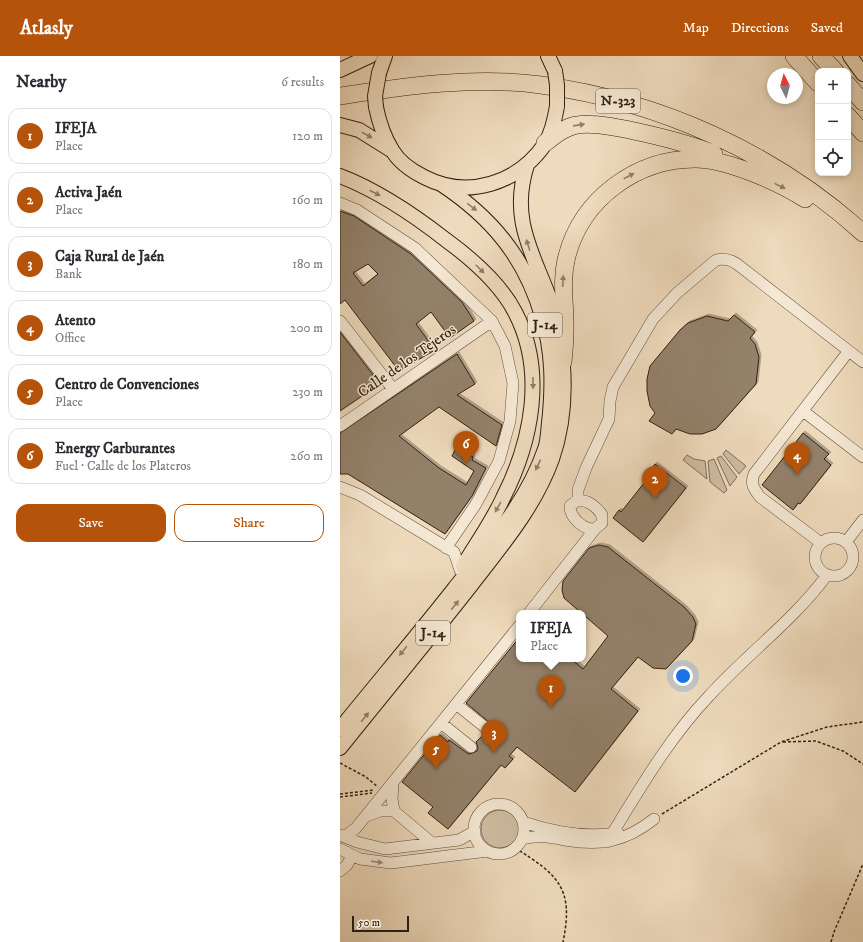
<!DOCTYPE html>
<meta charset="utf-8">
<style>
:root{--surface:#fff;--page:#f2f2f3;--text:#2b2b33;--muted:#7c7c81;--line:#e1e1e2;--accent:#b45309}
body{margin:0;font-family:"IM FELL DW Pica",serif;background:var(--page);color:var(--text)}
.controls{position:absolute;right:12px;top:12px;display:grid;overflow:hidden;border-radius:8px;box-shadow:0 2px 6px #0003}
.controls button{width:36px;height:36px;display:grid;place-items:center;padding:0;border:0;border-bottom:1px solid var(--line);background:var(--surface);color:var(--text);font:20px sans-serif}
.compass{position:absolute;left:427px;top:12px;width:36px;height:36px;border-radius:50%;background:var(--surface);box-shadow:0 2px 6px #0003;rotate:354deg}
.scale{position:absolute;left:12px;bottom:10px;width:57px;box-sizing:border-box;padding-left:4px;border:2px solid #312114;border-top:0;font-size:11px;line-height:14px;white-space:nowrap;color:#312114;-webkit-text-stroke:3px #f4e7d3;paint-order:stroke}
.you{position:absolute;left:343px;top:620px;width:14px;height:14px;margin:-10px;border:3px solid #fff;border-radius:50%;background:#1a73e8;box-shadow:0 0 0 6px #1a73e833}
.badge{display:grid;place-items:center;width:26px;height:26px;border-radius:50%;background:var(--accent);color:#fff;font-size:13px;font-weight:700}
.pin{position:absolute;translate:-50% -33px;filter:drop-shadow(0 1px 2px #0008)}
.pin::after{content:'';position:absolute;top:21px;width:14px;height:12px;background:inherit;clip-path:polygon(0 0,100% 0,50% 100%)}
.popup{position:absolute;left:176px;top:554px;width:70px;height:52px;box-sizing:border-box;display:grid;place-content:center;border-radius:8px;background:var(--surface);filter:drop-shadow(0 1px 3px #0005);font-size:13px;white-space:nowrap;color:var(--muted)}
.popup b{font-size:15px;color:var(--text)}
.popup::after{content:'';position:absolute;left:50%;top:100%;margin-left:-8px;border:8px solid transparent;border-top-color:var(--surface)}
.list{margin:0;padding:0;list-style:none}
h2{display:flex;justify-content:space-between;align-items:center;height:52px;margin:0;padding:0 16px;font-size:17px}
h2 small{font-size:13px;font-weight:400;color:var(--muted)}
.list li{display:grid;grid-template-columns:26px 1fr auto;gap:12px;align-items:center;box-sizing:border-box;height:56px;margin:0 8px 8px;padding:0 8px;border:1px solid var(--line);border-radius:12px}
.list b{display:block;font-size:15px;white-space:nowrap}
.list p{margin:0;font-size:13px;white-space:nowrap;color:var(--muted)}
.list em{font-size:13px;font-style:normal;color:var(--muted)}
.actions{display:flex;gap:8px;padding:12px 16px}
.actions a{flex:1;padding:9px 0;border:1px solid var(--accent);border-radius:12px;text-align:center;font-size:14px;color:var(--accent)}
.actions .main{background:var(--accent);color:#fff}
.icon{flex:none;width:22px;height:22px;fill:none;stroke:currentColor;stroke-width:2;stroke-linecap:round;stroke-linejoin:round}
.map{position:relative;flex:none;width:523px;height:886px;overflow:hidden}
header{display:flex;align-items:center;gap:24px;box-sizing:border-box;height:56px;padding:0 20px;background:var(--accent);color:#fff}
header strong{font-size:19px}
nav{display:flex;gap:22px;margin-inline-start:auto;font-size:14px}
main{display:flex}
aside{flex:1;background:var(--surface)}
.map>svg:first-child{display:block}
</style>
<header>
<strong>Atlasly</strong>
<nav><a>Map</a><a>Directions</a><a>Saved</a></nav>
</header>
<main>
<aside>
<h2>Nearby<small>6 results</small></h2>
<ul class="list">
<li><span class="badge">1</span><div><b>IFEJA</b><p>Place</p></div><em>120 m</em></li>
<li><span class="badge">2</span><div><b>Activa Jaén</b><p>Place</p></div><em>160 m</em></li>
<li><span class="badge">3</span><div><b>Caja Rural de Jaén</b><p>Bank</p></div><em>180 m</em></li>
<li><span class="badge">4</span><div><b>Atento</b><p>Office</p></div><em>200 m</em></li>
<li><span class="badge">5</span><div><b>Centro de Convenciones</b><p>Place</p></div><em>230 m</em></li>
<li><span class="badge">6</span><div><b>Energy Carburantes</b><p>Fuel · Calle de los Plateros</p></div><em>260 m</em></li>
</ul>
<div class="actions"><a class="main">Save</a><a>Share</a></div>
</aside>
<div class="map">
<svg width="523" height="886" viewBox="0 0 523 886">
<defs>
<filter id="shadow"><feDropShadow dx="2" dy="-2" stdDeviation="0" flood-color="#0004"/></filter>
</defs>
<rect width="100%" height="100%" fill="#eedabc"/>
<filter id="stains"><feTurbulence type="fractalNoise" baseFrequency=".005" numOctaves="4"/><feColorMatrix values="0 0 0 0 .2 0 0 0 0 .09 0 0 0 0 .02 0 0 0 .5 -.17"/></filter>
<radialGradient id="worn" r=".72"><stop offset=".6" stop-color="#630" stop-opacity="0"/><stop offset="1" stop-color="#630" stop-opacity=".3"/></radialGradient>
<path fill="#cebb9f" stroke="#806e5a" d="M386,394l20,16 -7,8 -16,-20z
M347,399l7,4 11,2 2,18 -24,-19z
M381,400l16,21 -7,9 -13,-28z
M374,403l13,31 -3,3 -14,-11 -2,-21z
M141 773a19 19 0 1 1 38 0a19 19 0 1 1-38 0Z"/>
<path fill="#93816b" stroke="#312114" fill-rule="evenodd" filter="url(#shadow)" d="M0,155l14,5 57,38 51,48 12,19 -24,17 -19,-26 -15,12 19,26 -36,21 -54,-71 -5,4zM28,208l10,10 -15,12 -10,-13z
M394,259l21,17 -5,6 5,6 4,13 -3,27 -40,45 -14,5h-12l-14,-5 -4,5 -23,-13 6,-8 -5,-7 -3,-15v-12l3,-13 30,-36 8,-7 19,-7 21,5z
M0,276l40,52 -40,27z
M117,298l18,30 -18,11 45,30 -6,21 -57,-39 -40,29 40,32 27,17 8,-14 -22,-15 5,-10 16,11 -1,3 14,8 -14,28 -27,38 -97,-60h-8v-41z
M463,377l26,21 -5,5 7,6 -31,39 -2,-1 -5,7 -31,-25z
M315,408l31,24 -43,54 -30,-24 6,-8 2,2 31,-39 -2,-2z
M259,489l9,2 76,60 9,10 3,7 -4,17 -26,28 -13,-1 -15,-11 -27,32 27,22 -63,81 -58,-45 -8,9 4,3 -8,9 -4,-3 -53,64 -20,-16 5,-6 -31,-25 38,-47 8,7 1,-2 18,13 3,1 7,-3 1,-3 -2,-6 6,-6 5,4 8,-10 -5,-7 -24,-20 53,-65v21h52l12,10 25,-33 -44,-38 -2,-8 1,-9 26,-33z"/>
<g fill="none" stroke-linecap="round" stroke-linejoin="round">
<g stroke="#604f3e" stroke-width="12">
<path id="minor" d="M0,147l17,7 58,38 77,73 13,25 8,37 -3,38 -11,40 -23,43 -30,44
M0,265l53,68
M463,355l60,46
M0,370l152,-105
M0,431l20,8 94,57 6,18
M238,444v-10l8,-22 23,-49 1,-18 3,-14 40,-68 24,-26 39,-33c8,-2 14,-1 21,4l126,98
M238,444c10,0 19,7 24,15v8l-7,6c-11,1 -25,-11 -25,-23z
M475 501a19 19 0 1 1 38 0a19 19 0 1 1-38 0Z
M506,486l17,-22
M481,487l-61,-46c-6,-8 -10,-13 -6,-23l94,-122
M189,557l66,-84
M116,648l30,24
M101,667l30,24
M53,727l-1,16 2,12 38,32
M134 773a25 25 0 1 1 50 0a25 25 0 1 1-50 0Z
M27,760l13,-5h14
M183,766c30,10 64,16 95,11
M0,779l17,7 28,7 74,-9 16,-9
M4,781l12,-9 163,-202
M182,783c15,-4 27,-2 43,1 36,6 60,2 89,-21
M267,786c31,-50 61,-103 102,-146 38,-42 85,-76 118,-121
M0,793l20,10 31,4 97,-12
M0,815l7,-6 5,-9"/>
</g>
<g stroke="#312114" stroke-width="16">
<path id="major" d="M208,0l7,15
M510,0l13,18
M0,14l30,-14
M39,17l6,-17
M36,51c3,15 8,30 16,43 7,12 20,21 32,27 44,23 94,6 121,-33 7,-11 10,-26 12,-38
M0,69l19,5 32,20
M0,120c39,15 74,39 106,64 26,19 54,43 69,72 31,59 17,129 -12,186 -11,24 -27,46 -40,68
M0,673c38,-47 77,-93 114,-140 35,-44 73,-87 91,-140 3,-8 3,-18 4,-26 4,-37 4,-71 -7,-107 -17,-59 -51,-99 -101,-132
M0,692c44,-55 89,-109 132,-164 31,-40 63,-78 80,-125 14,-40 14,-85 7,-126 -11,-63 -54,-100 -32,-168"/>
</g>
<g stroke="#312114" stroke-width="18">
<path id="highway" d="M454,0l24,27
M481,0l14,15
M508,29l15,17
M0,40c66,-10 135,-20 201,-11 118,16 234,68 322,148
M508,60l15,17
M205,87c10,-8 20,-16 32,-18 25,-5 112,18 137,29
M223,306c1,-10 2,-20 2,-30 1,-26 -5,-50 2,-76 15,-57 69,-97 128,-97 31,0 84,23 110,40"/>
</g>
<path stroke="#312114" stroke-width="1.5" stroke-dasharray="3 2" stroke-linecap="butt" d="M443,686l33,-1 27,10 20,13
M0,707l26,14 12,10
M0,738l34,-4
M0,741l32,-4
M322,758l119,-72 46,-15 36,-5
M175,792c44,27 59,41 48,94
M491,886l3,-10 29,-68"/>
<use href="#minor" stroke="#f4e7d3" stroke-width="11"/>
<use href="#major" stroke="#eedabc" stroke-width="14"/>
<use href="#highway" stroke="#eedabc" stroke-width="17"/>
<g stroke="#312114" stroke-width="16" stroke-linecap="butt">
<path id="major-bridge" d="M215,15l2,14v21
M36,51l-1,-11 4,-23"/>
</g>
<use href="#major-bridge" stroke="#eedabc" stroke-width="14"/>
</g>
<defs><path id="oneway-solid" d="M-6-.8H1V-3.2L6.5 0L1 3.2V.8H-6Z"/></defs>
<g fill="#907e68">
<use href="#oneway-solid" transform="translate(239 69) rotate(-8)"/>
<use href="#oneway-solid" transform="translate(27 79) rotate(29)"/>
<use href="#oneway-solid" transform="translate(289 120) rotate(-28)"/>
<use href="#oneway-solid" transform="translate(440 130) rotate(26)"/>
<use href="#oneway-solid" transform="translate(35 137) rotate(27)"/>
<use href="#oneway-solid" transform="translate(132 151) rotate(38)"/>
<use href="#oneway-solid" transform="translate(188 189) rotate(-108)"/>
<use href="#oneway-solid" transform="translate(140 213) rotate(45)"/>
<use href="#oneway-solid" transform="translate(223 225) rotate(-87)"/>
<use href="#oneway-solid" transform="translate(193 327) rotate(89)"/>
<use href="#oneway-solid" transform="translate(198 409) rotate(115)"/>
<use href="#oneway-solid" transform="translate(158 451) rotate(120)"/>
<use href="#oneway-solid" transform="translate(115 549) rotate(-52)"/>
<use href="#oneway-solid" transform="translate(63 595) rotate(129)"/>
<use href="#oneway-solid" transform="translate(25 661) rotate(-51)"/>
</g>
<use fill="#9c8e7d" href="#oneway-solid" transform="translate(37 806) rotate(8)"/>
<g text-anchor="middle" dominant-baseline="central" stroke-width="3" stroke-linejoin="round" paint-order="stroke">
<g fill="#f4e7d3" stroke="#6c5c4d" stroke-width="1">
<rect x="256" y="33" width="44" height="24" rx="3"/>
<rect x="188" y="257" width="34" height="24" rx="3"/>
<rect x="76" y="565" width="34" height="24" rx="3"/>
</g>
<g font-size="14" font-weight="bold" fill="#312114">
<text x="278" y="45">N-323</text>
<text x="205" y="269">J-14</text>
<text x="93" y="577">J-14</text>
</g>
<g font-size="15" fill="#312114" stroke="#f4e7d3">
<text transform="translate(67 305) rotate(-35)">Calle de los Tejeros</text>
</g>
</g>
<rect width="100%" height="100%" filter="url(#stains)"/>
<rect width="100%" height="100%" fill="url(#worn)"/>
</svg>
<div class="controls">
<button>+</button>
<button>−</button>
<button><svg class="icon" aria-label="locate" viewBox="0 0 24 24"><circle cx="12" cy="12" r="6"/><path d="M12 2v4M12 18v4M2 12h4M18 12h4"/></svg></button>
</div>
<svg class="compass" viewBox="-18 -18 36 36"><path d="M0-13l5 13h-10z" fill="#e53935"/><path d="M0 13l5-13h-10z" fill="#7c7c81"/></svg>
<div class="scale">50 m</div>
<div class="you"></div>
<div class="pin badge" style="left:211px;top:652px">1</div>
<div class="popup"><b>IFEJA</b>Place</div>
<div class="pin badge" style="left:315px;top:443px">2</div>
<div class="pin badge" style="left:154px;top:697px">3</div>
<div class="pin badge" style="left:457px;top:419px">4</div>
<div class="pin badge" style="left:96px;top:713px">5</div>
<div class="pin badge" style="left:126px;top:408px">6</div>
</div>
</main>
